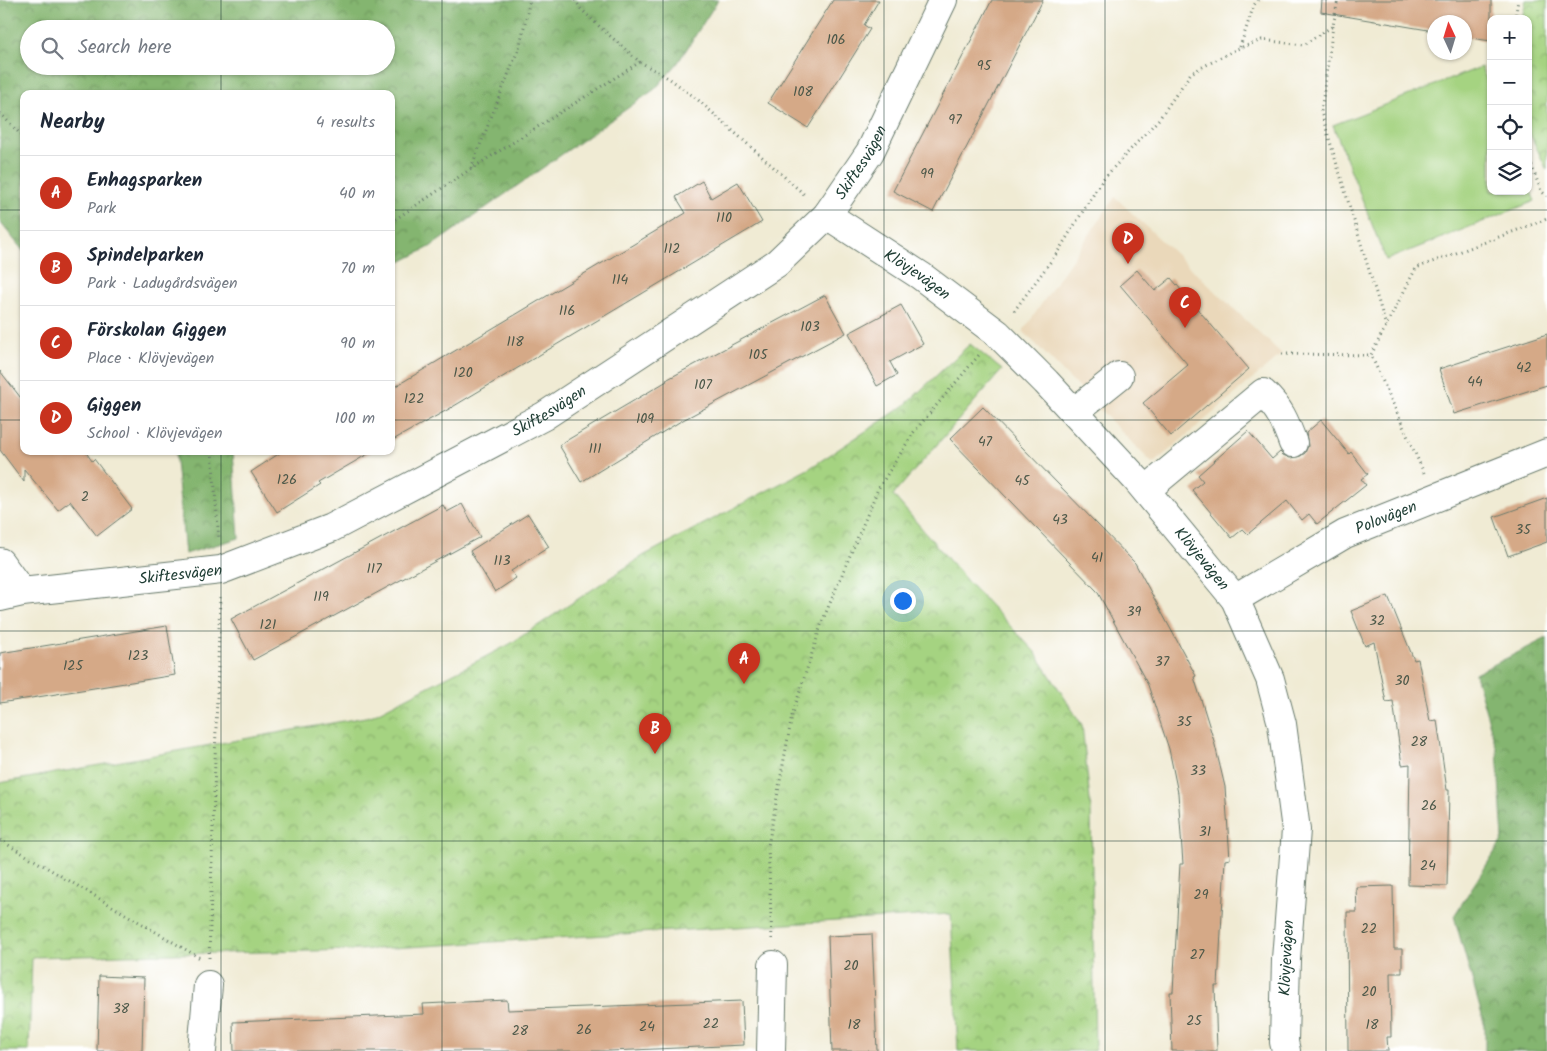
<!DOCTYPE html>
<meta charset="utf-8">
<style>
:root{--surface:#fff;--page:#f6f6f7;--text:#1f2937;--muted:#747a83;--line:#e0e1e3;--accent:#c8321e}
body{margin:0;font-family:Kalam,sans-serif;background:var(--page);color:var(--text)}
.controls{position:absolute;right:15px;top:15px;display:grid;overflow:hidden;border-radius:10px;box-shadow:0 1px 4px #0004}
.controls button{width:45px;height:45px;display:grid;place-items:center;padding:0;border:0;border-bottom:1px solid var(--line);background:var(--surface);color:var(--text);font:25px sans-serif}
.compass{position:absolute;left:1427px;top:15px;width:45px;height:45px;border-radius:50%;background:var(--surface);box-shadow:0 1px 4px #0004;rotate:356deg}
.you{position:absolute;left:902px;top:600px;width:18px;height:18px;margin:-12px;border:4px solid #fff;border-radius:50%;background:#1a73e8;box-shadow:0 0 0 8px #1a73e833}
.badge{display:grid;place-items:center;width:32px;height:32px;border-radius:50%;background:var(--accent);color:#fff;font-size:16px;font-weight:700}
.pin{position:absolute;translate:-50% -41px;filter:drop-shadow(0 1px 2px #0008)}
.pin::after{content:'';position:absolute;top:26px;width:18px;height:15px;background:inherit;clip-path:polygon(0 0,100% 0,50% 100%)}
.list{margin:0;padding:0;list-style:none}
h2{display:flex;justify-content:space-between;align-items:center;height:65px;margin:0;padding:0 20px;font-size:21px}
h2 small{font-size:16px;font-weight:400;color:var(--muted)}
.list li{display:grid;grid-template-columns:32px 1fr auto;gap:15px;align-items:center;box-sizing:border-box;height:75px;padding:0 20px;border-top:1px solid var(--line)}
.list b{display:block;font-size:19px;white-space:nowrap}
.list p{margin:0;font-size:16px;white-space:nowrap;color:var(--muted)}
.list em{font-size:16px;font-style:normal;color:var(--muted)}
.icon{flex:none;width:28px;height:28px;fill:none;stroke:currentColor;stroke-width:2;stroke-linecap:round;stroke-linejoin:round}
.map{position:relative;flex:none;width:1547px;height:1051px;overflow:hidden}
.search{position:absolute;background:var(--surface);box-shadow:0 1px 4px #0004;left:20px;top:20px;width:375px;height:55px;display:flex;align-items:center;gap:12px;box-sizing:border-box;padding:0 18px;border-radius:28px;color:var(--muted);font-size:19px}
.panel{position:absolute;background:var(--surface);box-shadow:0 1px 4px #0004;left:20px;top:90px;width:375px;height:365px;border-radius:10px}
.map>svg:first-child{display:block}
</style>
<div class="map">
<svg width="1547" height="1051" viewBox="0 0 1547 1051">
<defs>
<pattern id="forest-crowns" width="20" height="18" patternUnits="userSpaceOnUse" patternTransform="scale(1.25)"><rect width="20" height="18" fill="#84b56f"/><path d="M2 6a3 3 0 1 1 6 0M12 15a3 3 0 1 1 6 0" fill="none" stroke="#6b945c"/></pattern>
<pattern id="park-crowns" width="20" height="18" patternUnits="userSpaceOnUse" patternTransform="scale(1.25)"><rect width="20" height="18" fill="#a5d381"/><path d="M2 6a3 3 0 1 1 6 0M12 15a3 3 0 1 1 6 0" fill="none" stroke="#86ac6a"/></pattern>
</defs>
<rect width="100%" height="100%" fill="#fff"/>
<filter id="ink" filterUnits="userSpaceOnUse"><feTurbulence type="fractalNoise" baseFrequency=".02" numOctaves="2"/><feDisplacementMap in="SourceGraphic" scale="10" xChannelSelector="R" yChannelSelector="G"/><feConvolveMatrix kernelMatrix="1 2 1 2 8 2 1 2 1" color-interpolation-filters="sRGB"/></filter>
<filter id="wash" filterUnits="userSpaceOnUse"><feTurbulence type="fractalNoise" baseFrequency=".0096" numOctaves="4" result="noise"/><feDisplacementMap in="SourceGraphic" scale="20" xChannelSelector="R" yChannelSelector="G"/><feGaussianBlur stdDeviation="1.12" result="paint"/><feColorMatrix in="noise" values="0 0 0 0 0 0 0 0 0 0 0 0 0 0 0 0 0 1.4 0 .05"/><feComposite in="paint" operator="in"/></filter>
<g filter="url(#wash)">
<rect width="100%" height="100%" fill="#f0ebd4"/>
<path fill="#ead8ba" d="M1115,197l167,157 -129,110 -130,-133z"/>
<path fill="url(#forest-crowns)" stroke="#527952" fill-rule="evenodd" d="M0,0h718l-41,64 -22,25 -225,158 -39,20v-173h-367v158l-24,-30zM29,29h357v37h-357z
M175,451h58l6,87 -54,16z
M1547,638v413h-62v-25l-31,-110 49,-77 -6,-89 -22,-76z"/>
<path fill="url(#park-crowns)" stroke="#62885a" d="M1526,0h21v170l-19,-40v-111h-6z
M970,344l32,26 -109,125 74,86 68,71 47,73 9,85 4,241h-137l-7,-137 -592,36 -327,7 -3,94h-29v-268l371,-67 139,-72 133,-88 167,-88 94,-62z"/>
<path fill="#a5d381" stroke="#62885a" d="M1481,67l10,23v101h37v-6l7,16 -149,59 -53,-135z"/>
<g id="blocks">
<path fill="#d5a987" d="M833,0h46l-15,25 6,4 -62,99 -40,-25z
M992,0h51l-110,212 -40,-21z
M1322,0h169v41l-27,-4v-15h-30v9l-113,-19z
M702,181l9,17 27,-16 24,40 -313,187 -58,32v-52l295,-176 -10,-16z
M1137,270l18,21 16,-13 78,91 -78,67 -28,-33 45,-38 -68,-80z
M825,295l21,38 -165,88 -100,61 -22,-37 108,-64 -1,-1z
M901,305l22,39 -33,18 7,13 -20,11 -28,-53z
M1547,334v51l-93,29 -15,-45z
M0,371l24,31v49h61l7,10 2,-2 38,50 -35,27 -27,-35 -12,9 -34,-41v13l-24,-32z
M983,407l152,156 61,113 -2,1 20,64 11,46 5,72 -5,1 -7,126h-3l2,65h-45l-2,-59h3l7,-128h3l-5,-71 -9,-44 -21,-64 -51,-94 -147,-152z
M1321,420l28,34 2,-2 17,22 -7,5 5,6 -49,39 -8,-10 -7,6 -15,-19 -39,33 -5,-5 -11,9 -40,-48 11,-9 -5,-6 50,-44 24,28 8,-7 3,3 7,3 9,-1 6,-4 3,-7 -2,-13z
M283,451h90l-55,32 2,2 -43,27 -26,-40z
M1547,498v44l-39,14 -14,-39z
M462,504l18,33 -227,123 -22,-41 212,-114 4,7z
M528,514l21,33 -38,24 5,7 -21,14 -25,-41z
M1388,596l26,64 4,-1 12,62 7,-1 10,70h2l-2,96 -39,-1 2,-121 -8,1 -9,-64 -7,1 -12,-60 -9,4 -14,-35z
M167,626l8,49 -175,28v-50z
M1393,886l1,63h8v24h-12l1,64h-4l1,14h-40l-1,-139h10l-1,-25z
M872,934l5,117h-45l-4,-115z
M99,976l45,2 -2,73h-45z
M507,1000l1,10 234,-9 2,44 -133,6h-377l-1,-29 191,-8 -1,-10z"/>
</g>
</g>
<g filter="url(#ink)">
<use href="#blocks" fill-opacity="0" stroke="#687a6c" stroke-width="1"/>
<g fill="none" stroke-linecap="round" stroke-linejoin="round">
<g stroke="#687a6c" stroke-width="30">
<g id="minor">
<path id="s1" d="M827,215l94,61 77,58 48,48 90,97 99,120 35,80 12,45 14,106 -10,129 -2,83 2,9"/>
<path d="M1074,412l45,-36"/>
<path d="M1146,490l117,-97c17,16 22,28 30,50"/>
<path d="M0,562l22,30"/>
<path id="s2" d="M0,597l22,-5 199,-22 110,-42 213,-112 233,-153 50,-48 43,-63 73,-152"/>
<path id="s3" d="M1235,599l110,-65 202,-81"/>
<path d="M202,1051l6,-66"/>
<path d="M771,1051l2,-86"/>
</g>
</g>
<path stroke="#687a6c" stroke-width="3" stroke-dasharray="1 4" stroke-linecap="butt" d="M575,0l6,9 20,19 39,34 30,17 27,20 109,97
M1515,19l3,-19
M1333,26l-12,86 65,214
M1240,47l14,-42 4,-5
M0,113l24,25
M1528,156l13,35 6,5
M471,168l49,-123 10,-45
M391,222l80,-53 169,-107
M1014,311l43,-58 46,-74 56,-60 32,-46 46,-24 25,-9 41,5 30,-19 5,-26
M1282,354l89,1
M212,451l7,89
M1424,473l-53,-118 45,-87 131,-49
M0,840l200,118
M772,939l-4,-93 24,-130 30,-94 56,-133 36,-57 65,-77
M209,958l11,-361"/>
<use href="#minor" stroke="#fff" stroke-width="28"/>
</g>
</g>
<path fill="none" stroke="#1f3d34" stroke-width="1" stroke-opacity="0.55" d="M221,0v29M442,0v1051M663,0v1051M884,0v1051M1105,0v1051M1326,0v1051M221,66v28M0,210h24M391,210h1156M0,420h24M391,420h1156M221,451v600M0,631h1547M0,841h1547"/>
<g text-anchor="middle" dominant-baseline="central" stroke-width="4.5" stroke-linejoin="round" paint-order="stroke">
<g font-size="14" fill="#4c5849">
<text x="836" y="40">106</text>
<text x="984" y="66">95</text>
<text x="803" y="92">108</text>
<text x="955" y="120">97</text>
<text x="927" y="174">99</text>
<text x="724" y="218">110</text>
<text x="672" y="249">112</text>
<text x="620" y="280">114</text>
<text x="567" y="311">116</text>
<text x="810" y="327">103</text>
<text x="515" y="342">118</text>
<text x="758" y="355">105</text>
<text x="1524" y="368">42</text>
<text x="463" y="373">120</text>
<text x="1475" y="382">44</text>
<text x="703" y="385">107</text>
<text x="414" y="399">122</text>
<text x="645" y="419">109</text>
<text x="985" y="442">47</text>
<text x="595" y="449">111</text>
<text x="287" y="480">126</text>
<text x="1022" y="481">45</text>
<text x="85" y="497">2</text>
<text x="1060" y="520">43</text>
<text x="1523" y="530">35</text>
<text x="1097" y="558">41</text>
<text x="502" y="561">113</text>
<text x="374" y="569">117</text>
<text x="321" y="597">119</text>
<text x="1134" y="612">39</text>
<text x="1377" y="621">32</text>
<text x="268" y="625">121</text>
<text x="138" y="656">123</text>
<text x="1162" y="662">37</text>
<text x="73" y="666">125</text>
<text x="1402" y="681">30</text>
<text x="1184" y="722">35</text>
<text x="1419" y="742">28</text>
<text x="1198" y="771">33</text>
<text x="1429" y="806">26</text>
<text x="1205" y="832">31</text>
<text x="1428" y="866">24</text>
<text x="1201" y="895">29</text>
<text x="1369" y="929">22</text>
<text x="1197" y="955">27</text>
<text x="851" y="966">20</text>
<text x="1369" y="992">20</text>
<text x="121" y="1009">38</text>
<text x="1194" y="1021">25</text>
<text x="711" y="1024">22</text>
<text x="854" y="1025">18</text>
<text x="1372" y="1025">18</text>
<text x="647" y="1027">24</text>
<text x="584" y="1030">26</text>
<text x="520" y="1031">28</text>
</g>
<g font-size="16" fill="#1f3d34" stroke="#fff">
<text stroke="none"><textPath href="#s2" startOffset="992">Skiftesvägen</textPath></text>
<text stroke="none"><textPath href="#s1" startOffset="108">Klövjevägen</textPath></text>
<text stroke="none"><textPath href="#s2" startOffset="588">Skiftesvägen</textPath></text>
<text stroke="none"><textPath href="#s3" startOffset="172">Polovägen</textPath></text>
<text stroke="none"><textPath href="#s1" startOffset="512">Klövjevägen</textPath></text>
<text stroke="none"><textPath href="#s2" startOffset="182">Skiftesvägen</textPath></text>
<text transform="translate(1287 958) rotate(-87)">Klövjevägen</text>
</g>
</g>
</svg>
<div class="controls">
<button>+</button>
<button>−</button>
<button><svg class="icon" aria-label="locate" viewBox="0 0 24 24"><circle cx="12" cy="12" r="6"/><path d="M12 2v4M12 18v4M2 12h4M18 12h4"/></svg></button>
<button><svg class="icon" aria-label="layers" viewBox="0 0 24 24"><path d="M12 4l9 5-9 5-9-5zM3 14l9 5 9-5"/></svg></button>
</div>
<svg class="compass" viewBox="-18 -18 36 36"><path d="M0-13l5 13h-10z" fill="#e53935"/><path d="M0 13l5-13h-10z" fill="#747a83"/></svg>
<div class="you"></div>
<div class="pin badge" style="left:744px;top:684px">A</div>
<div class="pin badge" style="left:655px;top:754px">B</div>
<div class="pin badge" style="left:1185px;top:328px">C</div>
<div class="pin badge" style="left:1128px;top:264px">D</div>
<div class="search"><svg class="icon" aria-label="search" viewBox="0 0 24 24"><circle cx="10" cy="10" r="6"/><path d="M15 15l6 6"/></svg>Search here</div>
<section class="panel">
<h2>Nearby<small>4 results</small></h2>
<ul class="list">
<li><span class="badge">A</span><div><b>Enhagsparken</b><p>Park</p></div><em>40 m</em></li>
<li><span class="badge">B</span><div><b>Spindelparken</b><p>Park · Ladugårdsvägen</p></div><em>70 m</em></li>
<li><span class="badge">C</span><div><b>Förskolan Giggen</b><p>Place · Klövjevägen</p></div><em>90 m</em></li>
<li><span class="badge">D</span><div><b>Giggen</b><p>School · Klövjevägen</p></div><em>100 m</em></li>
</ul>
</section>
</div>
